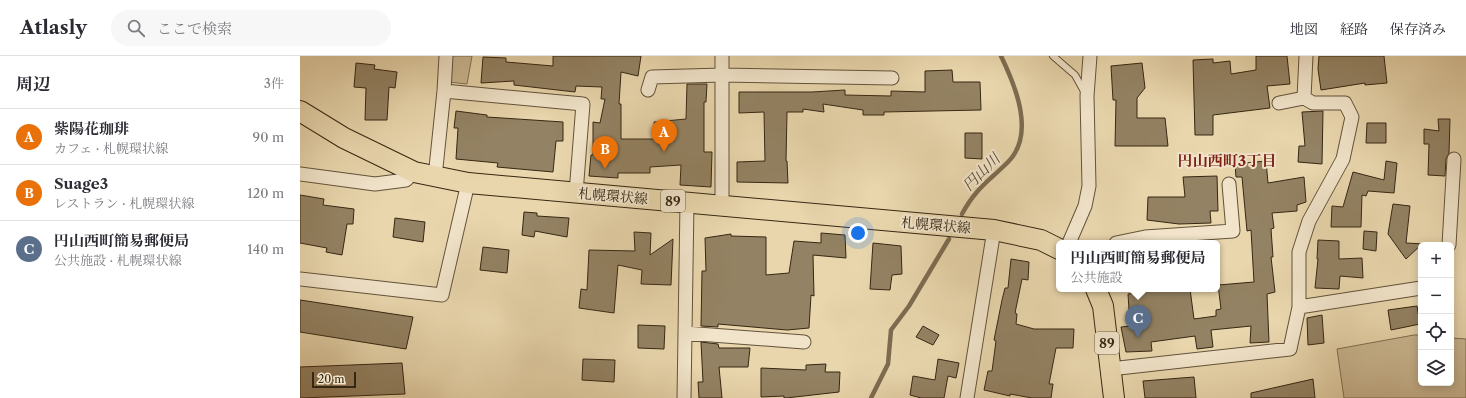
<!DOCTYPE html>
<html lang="ja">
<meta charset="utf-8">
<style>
:root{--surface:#fff;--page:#f7f7f7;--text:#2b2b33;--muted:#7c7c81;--line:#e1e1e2;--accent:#7c3aed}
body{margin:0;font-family:"Libre Caslon Text","Noto Serif JP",serif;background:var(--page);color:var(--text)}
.controls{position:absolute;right:12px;bottom:12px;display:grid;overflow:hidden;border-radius:6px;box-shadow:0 2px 10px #0003}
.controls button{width:36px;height:36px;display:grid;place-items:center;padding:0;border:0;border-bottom:1px solid var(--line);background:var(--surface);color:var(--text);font:20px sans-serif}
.scale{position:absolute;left:12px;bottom:10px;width:44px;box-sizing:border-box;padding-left:4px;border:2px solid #362713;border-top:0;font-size:11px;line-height:14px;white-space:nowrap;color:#362713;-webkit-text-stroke:3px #f1e4ca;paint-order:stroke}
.you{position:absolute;left:558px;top:177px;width:14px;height:14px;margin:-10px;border:3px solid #fff;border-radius:50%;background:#1a73e8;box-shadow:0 0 0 6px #1a73e833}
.badge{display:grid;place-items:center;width:26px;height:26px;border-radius:50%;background:var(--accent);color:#fff;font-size:13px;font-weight:700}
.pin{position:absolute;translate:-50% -33px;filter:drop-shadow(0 1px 2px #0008)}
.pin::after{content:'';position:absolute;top:21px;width:14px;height:12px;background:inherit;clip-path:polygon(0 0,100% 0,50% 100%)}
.popup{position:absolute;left:756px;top:184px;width:164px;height:52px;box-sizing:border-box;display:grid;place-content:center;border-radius:6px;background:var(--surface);filter:drop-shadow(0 1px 3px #0005);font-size:13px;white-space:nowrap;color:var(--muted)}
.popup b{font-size:15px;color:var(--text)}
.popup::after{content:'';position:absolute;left:50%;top:100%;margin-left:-8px;border:8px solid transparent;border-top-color:var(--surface)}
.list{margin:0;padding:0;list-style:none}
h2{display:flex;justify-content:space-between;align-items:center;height:52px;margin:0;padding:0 16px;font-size:17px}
h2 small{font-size:13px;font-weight:400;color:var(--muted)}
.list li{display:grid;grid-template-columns:26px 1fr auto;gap:12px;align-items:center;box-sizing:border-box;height:56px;padding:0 16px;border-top:1px solid var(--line)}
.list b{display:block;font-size:15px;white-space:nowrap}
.list p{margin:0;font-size:13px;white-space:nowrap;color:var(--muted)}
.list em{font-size:13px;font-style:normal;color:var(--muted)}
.icon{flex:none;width:22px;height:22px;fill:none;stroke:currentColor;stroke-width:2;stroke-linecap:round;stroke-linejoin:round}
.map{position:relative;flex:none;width:1166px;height:342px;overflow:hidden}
header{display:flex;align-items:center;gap:24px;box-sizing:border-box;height:56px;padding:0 20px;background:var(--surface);border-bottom:1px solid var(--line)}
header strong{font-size:19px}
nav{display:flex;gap:22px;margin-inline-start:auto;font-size:14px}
.search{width:280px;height:36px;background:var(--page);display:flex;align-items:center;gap:10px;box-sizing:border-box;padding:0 14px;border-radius:22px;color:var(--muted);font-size:15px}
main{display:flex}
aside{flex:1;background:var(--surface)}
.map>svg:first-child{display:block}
</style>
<header>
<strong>Atlasly</strong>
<div class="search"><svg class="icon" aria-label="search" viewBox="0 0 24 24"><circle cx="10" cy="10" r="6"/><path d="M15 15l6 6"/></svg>ここで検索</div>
<nav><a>地図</a><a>経路</a><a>保存済み</a></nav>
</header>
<main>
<aside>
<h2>周辺<small>3件</small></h2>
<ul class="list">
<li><span class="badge" style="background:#e8710a">A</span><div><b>紫陽花珈琲</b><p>カフェ · 札幌環状線</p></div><em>90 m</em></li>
<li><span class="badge" style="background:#e8710a">B</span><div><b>Suage3</b><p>レストラン · 札幌環状線</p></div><em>120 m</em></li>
<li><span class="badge" style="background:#5c6f8a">C</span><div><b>円山西町簡易郵便局</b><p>公共施設 · 札幌環状線</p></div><em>140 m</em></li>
</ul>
</aside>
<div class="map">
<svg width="1166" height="342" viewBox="0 0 1166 342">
<rect width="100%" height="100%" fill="#e9d6ad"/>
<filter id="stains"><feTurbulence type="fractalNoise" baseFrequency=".005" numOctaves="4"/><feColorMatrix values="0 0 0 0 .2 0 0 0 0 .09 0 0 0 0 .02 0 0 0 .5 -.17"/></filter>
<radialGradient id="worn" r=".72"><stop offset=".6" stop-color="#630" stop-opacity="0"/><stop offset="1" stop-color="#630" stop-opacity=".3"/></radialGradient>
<path fill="#cbb893" stroke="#807053" d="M152,0h20l-5,28 -18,-2z
M1114,279h7v48h30v-45l15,1v59h-122l-7,-49z"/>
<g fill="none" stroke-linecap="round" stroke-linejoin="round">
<path stroke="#7d6c50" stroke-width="4.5" d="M662,158c14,-26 27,-33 46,-52 28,-28 7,-77 -7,-106
M571,342l17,-34 3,-34 18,-24 40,-67"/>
</g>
<path fill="#938263" stroke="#362713" d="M253,0h88l-3,20 -17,-4 -2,32h2v35h35l-2,-17 32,-3 1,-35h20l-1,18h-2v50h8l-1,35 -31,-2 1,-20 -31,2v6h-32v5l-29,-2 2,-21h2v-33l7,1 5,-24h-4l1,-12 -26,-1 -1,6 -61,-7v-4l-33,2 2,-26 23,1v4l47,4z
M956,0h31l3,28 -23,2 3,22 -57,7v20h-18l-2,-75 20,-1v4l17,-2 1,13 25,-4z
M1019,0h65l3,27 -22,2v-2l-44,7 -3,-21z
M56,7l19,2 -1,4 23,3 -2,16 -6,-1 -2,33h-22l1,-32 -12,-1z
M842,7l3,25 -8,10v20h28l3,28h-53l1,-46h-3l-2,-34z
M652,14l1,12h27l1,28 -97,2v3h-21v-5l-40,-6 1,8 -21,-3v3h-16l-1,49h1l1,22 -51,-1v-20l28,-1 -1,-49 -25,1v-21h73l33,-2v5l46,1v-5l34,1v-21z
M156,55l31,4v2l76,5v19h-7l-3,31 -56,-5 1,-4 -42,-4 2,-31h-4z
M1023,55l-1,53 -24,-2 1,-16h6l-3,-34z
M1138,63h12l-1,34 -3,6 -1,17 -17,-1 1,-31h-5v-15l15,2z
M1067,67h19v20h-20z
M665,77h17v26l-17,-1z
M966,105l2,22 36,-6 2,25 -9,3v6l-25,2 2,15 -3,1 2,28h-2l4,35 -8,2 2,48 -19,1 1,-17 -40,4 2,17 -16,2 -2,-13 -44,6 1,9 -26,1 -5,-25 9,-1 -2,-32 39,-5h23l4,30 22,-3v-6l5,-1 -3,-24 36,-3 -3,-52 -4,1 -5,-54h-6l-1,-13z
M1086,105l11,2 -3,30 -26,-2 -2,5 -4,-1 -1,32h-30l1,-21 11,1 10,-35 31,8z
M917,120l1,35h-8l1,12 -32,1 -32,-4 1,-23h37l-2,-20z
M0,139l24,4 -1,6 31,4 -1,15h-6l-5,31 -16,-3 1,-4 -27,-5z
M1093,148l17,2 -4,37 19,1 -4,1 -15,14 -18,-25z
M224,156l13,1v3l32,2 -2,19 -32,-6 -1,6 -12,-2z
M95,162l30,4 -2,20 -30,-5z
M1064,175l13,1 -1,19 -13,-2z
M334,176l17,1 -1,22 23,-16 -2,46 -30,-1 1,-14 -24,-5 -4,48 -35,-5 2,-19 6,1 2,-40 46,1z
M521,177l24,2 1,23 -33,-3 1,41 -3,-1 -2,33 -22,2 -69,-6v3l-17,-1 1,-55h4l-1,-33 26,-4v2l35,1v38l23,-2 5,-32 27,2z
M1018,184l21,1v18l23,-1 1,20 -23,-2 -1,13 -24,-1 3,-29h-1z
M573,187l28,3 1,28 -10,1 -2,15 -20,-1z
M183,191l26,3 -2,23 -27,-3z
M711,203l18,3 -1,18 -6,-1 -7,34 2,1 -1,10 18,5h40l-1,19h-17l-7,36h4l-2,14h-19l-22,-4v2l-26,-6 4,-19h4l4,-30 -2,-1 8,-40 3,-12h3z
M0,244l113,17 -7,32 -106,-17z
M1117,250l3,18 -29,6 -3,-20z
M1022,259l2,28 -16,2 -1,-27z
M338,269l27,1 -1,23 -26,-1z
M623,270l16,9 -6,10 -17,-8z
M401,286l17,2 1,4h31l-2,19h-29l3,31h-23l-1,-16h5z
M283,303l32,1 -1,22 -32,-2z
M638,303l21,4 -3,15 -8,-2 -4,22h-23l-11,-3 3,-19 22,4z
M102,307l3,31 -105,4v-31z
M526,308l-1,8h15l-1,20 -53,6h-2v-2l-23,1v-29l45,2v-5z
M894,321l2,21h-51l-2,-17z
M1013,323l2,19h-64v-5z"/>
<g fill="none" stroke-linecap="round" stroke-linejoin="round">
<g stroke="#63533a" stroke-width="8">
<path id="lane" d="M753,0l22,19 10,18"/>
</g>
<g stroke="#63533a" stroke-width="15">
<path id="street" d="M422,0v149
M348,34l4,-13 70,-2 170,3
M144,35l139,13 -7,89
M1004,42l2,-42
M0,118l75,10 31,-4 8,-8
M135,121l9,-86 2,-35
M769,187l16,-37 4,-20 -2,-90 3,-40
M816,187l29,-6 88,-6 -4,-47
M1149,189l5,-86
M0,223l142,16 26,-112
M999,251l122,-19
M385,277l119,9
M810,313l180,-20 9,-42v-55l10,-31 34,-62 9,-42 -7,-14h-32l-9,-5 -25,5
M384,342l3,-196
M667,342l27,-168"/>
</g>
<g stroke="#362713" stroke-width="22">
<path id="primary" d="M0,55l44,27 70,34 54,11 526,47 47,10 18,9
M796,233l7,17 11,92"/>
</g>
<use href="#lane" stroke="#f1e4ca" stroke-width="6"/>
<use href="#street" stroke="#f1e4ca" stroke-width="13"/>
<use href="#primary" stroke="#e9d6ad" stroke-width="20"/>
</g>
<g text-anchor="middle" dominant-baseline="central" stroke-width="4" stroke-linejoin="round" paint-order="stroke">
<g fill="#f1e4ca" stroke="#6e604a" stroke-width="1">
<rect x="361" y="134" width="24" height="22" rx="3"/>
<rect x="795" y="276" width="24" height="22" rx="3"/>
</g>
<g font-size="13" font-weight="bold" fill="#362713">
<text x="373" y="145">89</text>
<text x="807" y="287">89</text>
</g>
<g font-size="14" fill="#362713" stroke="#f1e4ca">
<text transform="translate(313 140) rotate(5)">札幌環状線</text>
<text transform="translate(636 169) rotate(5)">札幌環状線</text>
</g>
<g font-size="15" font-weight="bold" fill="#7a1f14" stroke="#f1e4ca">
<text x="927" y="104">円山西町3丁目</text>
</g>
<g font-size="15" font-style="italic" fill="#594a32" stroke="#f1e4ca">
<text transform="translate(681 116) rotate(-45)">円山川</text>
</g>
</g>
<rect width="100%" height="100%" filter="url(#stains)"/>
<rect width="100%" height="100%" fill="url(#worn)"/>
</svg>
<div class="controls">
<button>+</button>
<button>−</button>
<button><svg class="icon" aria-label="locate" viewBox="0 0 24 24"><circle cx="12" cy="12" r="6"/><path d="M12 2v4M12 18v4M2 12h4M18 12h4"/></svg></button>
<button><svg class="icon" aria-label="layers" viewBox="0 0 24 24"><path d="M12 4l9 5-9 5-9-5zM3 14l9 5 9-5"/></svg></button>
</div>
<div class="scale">20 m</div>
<div class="you"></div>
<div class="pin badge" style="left:364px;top:96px;background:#e8710a">A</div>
<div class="pin badge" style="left:305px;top:113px;background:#e8710a">B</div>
<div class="pin badge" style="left:838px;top:282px;background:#5c6f8a">C</div>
<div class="popup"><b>円山西町簡易郵便局</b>公共施設</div>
</div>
</main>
